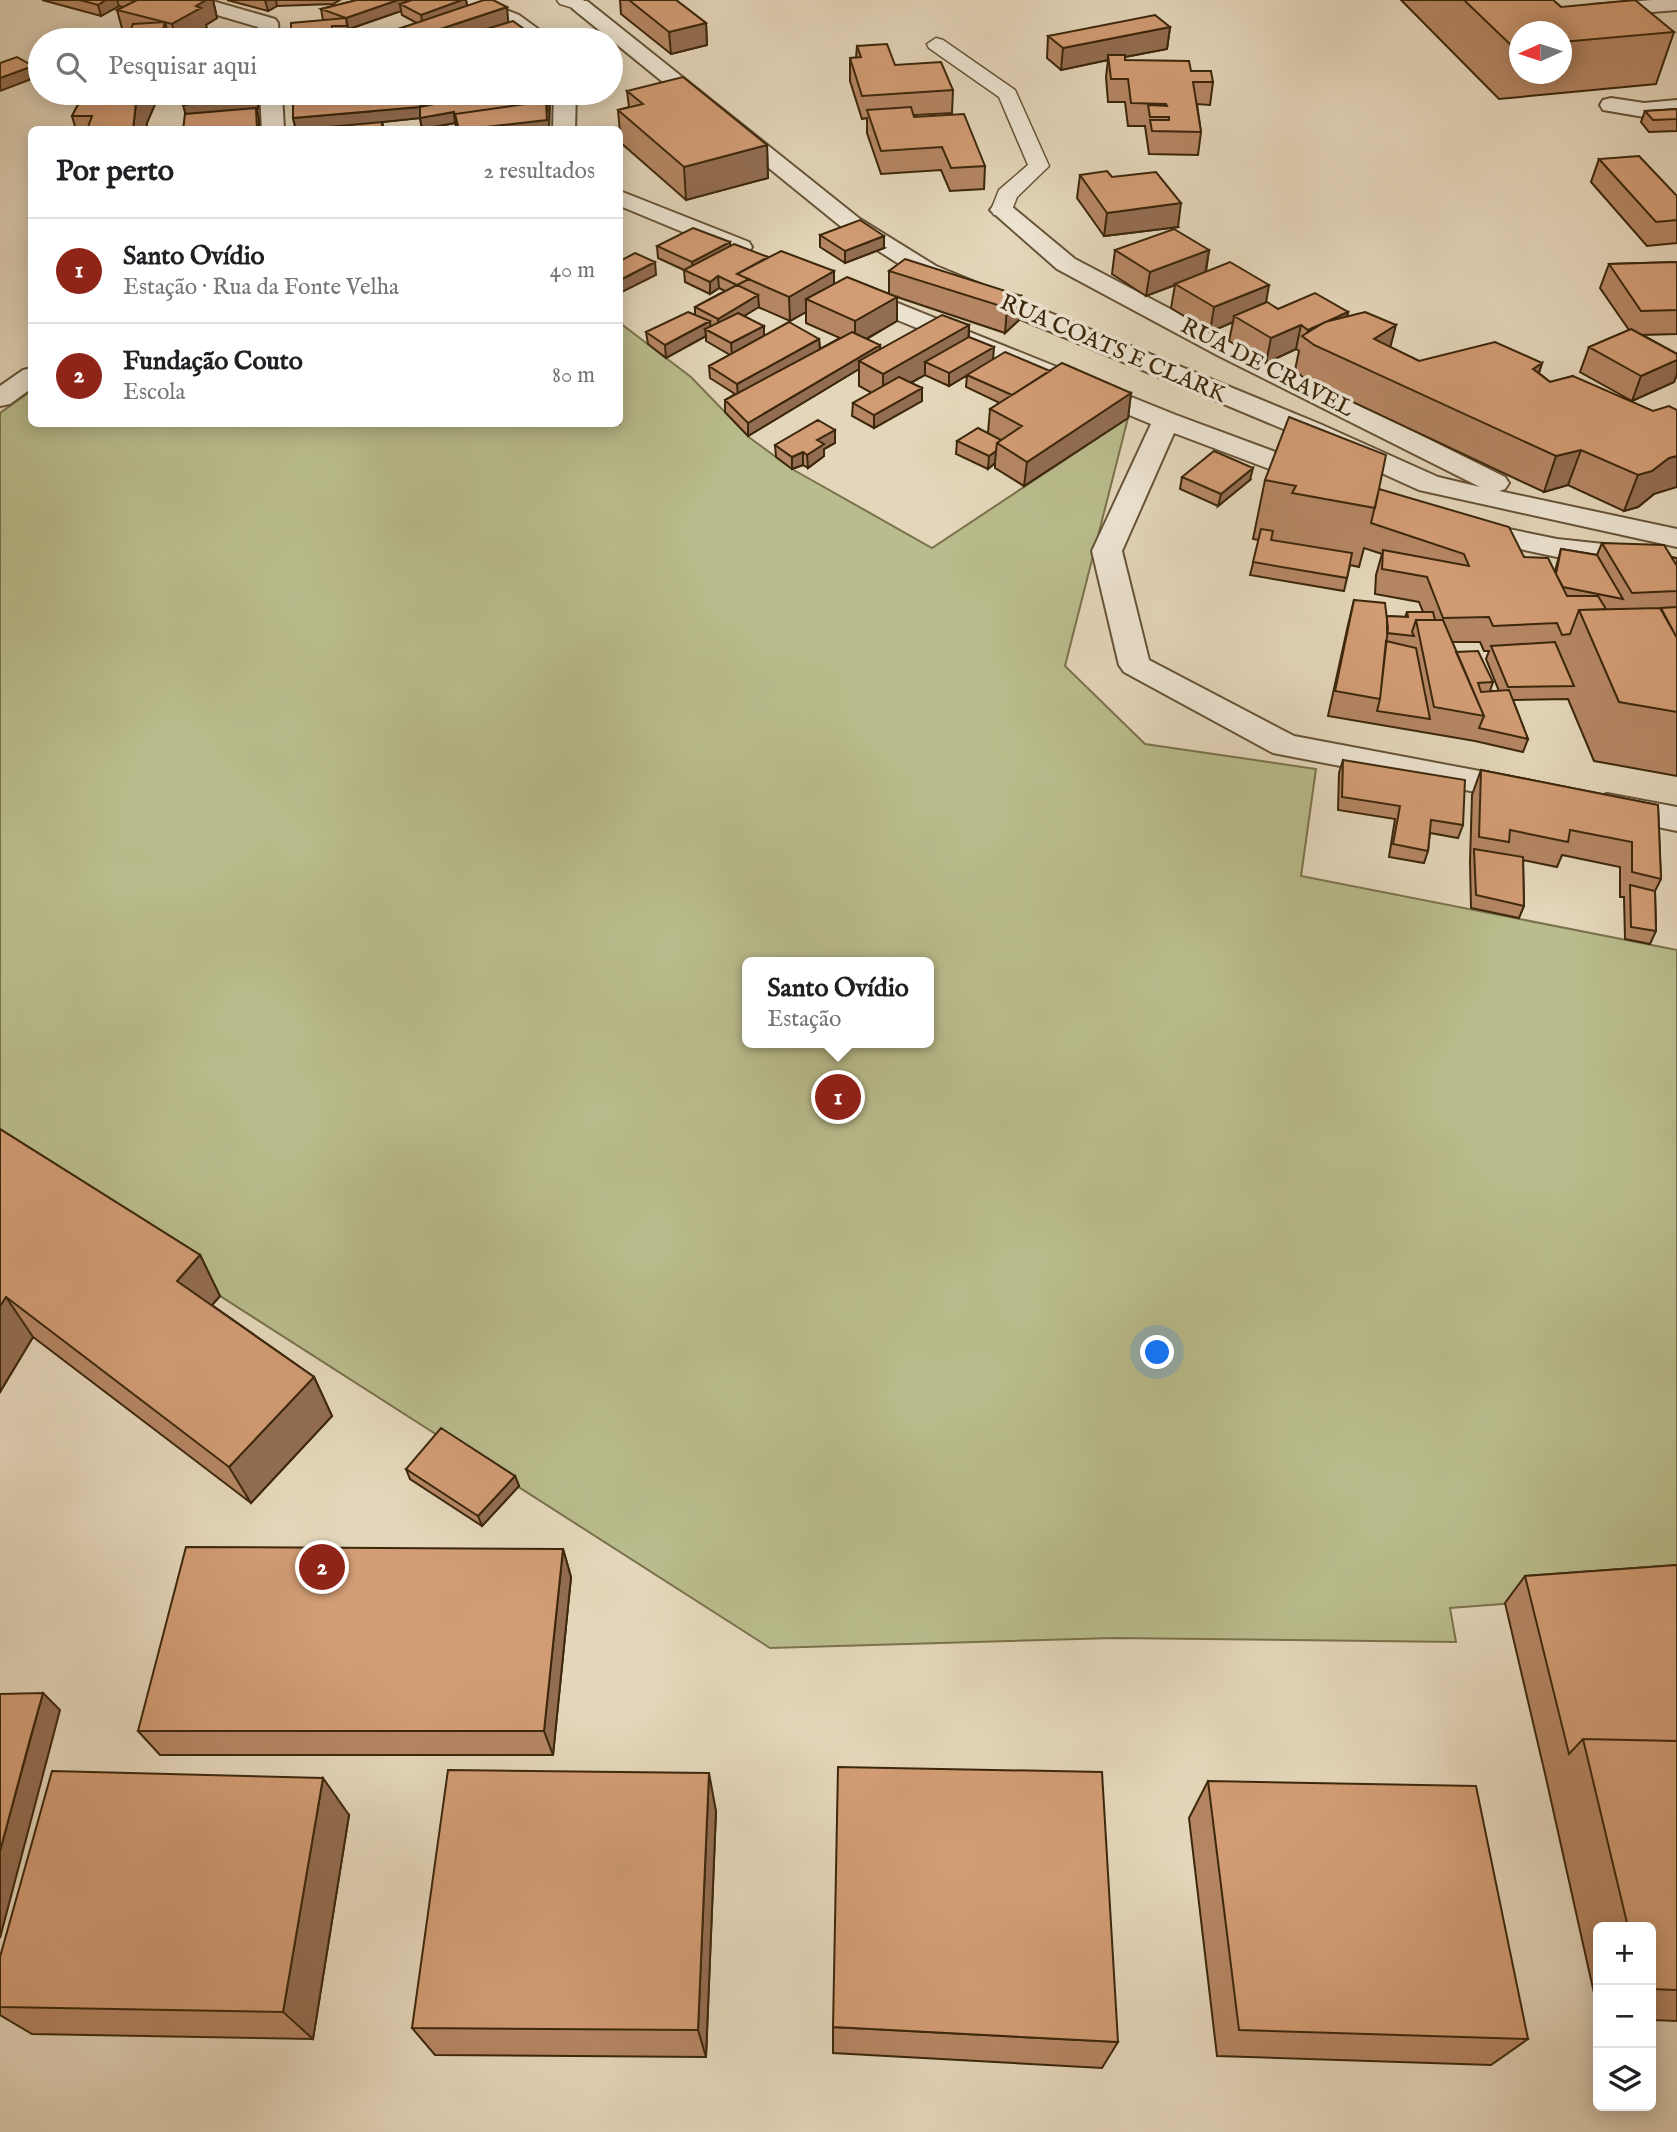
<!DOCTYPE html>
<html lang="pt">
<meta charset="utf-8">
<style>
:root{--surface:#fff;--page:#f2f2f2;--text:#202124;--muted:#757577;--line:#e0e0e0;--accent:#8f2418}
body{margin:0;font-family:"IM FELL English",serif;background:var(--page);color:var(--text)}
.controls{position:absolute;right:21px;bottom:21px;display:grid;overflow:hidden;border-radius:10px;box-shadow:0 4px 18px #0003}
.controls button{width:63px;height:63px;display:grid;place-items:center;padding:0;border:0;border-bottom:2px solid var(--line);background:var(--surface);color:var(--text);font:35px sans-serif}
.compass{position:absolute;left:1509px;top:21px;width:63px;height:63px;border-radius:50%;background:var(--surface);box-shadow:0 4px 18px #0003;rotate:267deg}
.you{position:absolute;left:1158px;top:1353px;width:24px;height:24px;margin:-18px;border:5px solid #fff;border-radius:50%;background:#1a73e8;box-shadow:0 0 0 10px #1a73e833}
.badge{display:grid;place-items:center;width:46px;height:46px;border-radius:50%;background:var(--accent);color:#fff;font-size:23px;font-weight:700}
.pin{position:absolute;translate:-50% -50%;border:4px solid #fff;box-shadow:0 2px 7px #0006}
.popup{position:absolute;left:742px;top:957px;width:192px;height:91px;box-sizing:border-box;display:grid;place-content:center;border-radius:10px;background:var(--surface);filter:drop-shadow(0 2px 5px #0005);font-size:23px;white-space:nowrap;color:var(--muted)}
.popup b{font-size:26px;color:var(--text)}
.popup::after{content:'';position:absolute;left:50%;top:100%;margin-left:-14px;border:14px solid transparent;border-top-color:var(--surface)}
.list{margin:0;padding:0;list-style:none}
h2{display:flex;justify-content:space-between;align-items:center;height:91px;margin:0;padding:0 28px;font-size:30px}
h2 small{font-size:23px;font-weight:400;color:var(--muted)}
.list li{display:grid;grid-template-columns:46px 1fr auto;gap:21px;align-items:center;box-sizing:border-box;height:105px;padding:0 28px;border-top:2px solid var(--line)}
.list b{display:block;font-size:26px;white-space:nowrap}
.list p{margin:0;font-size:23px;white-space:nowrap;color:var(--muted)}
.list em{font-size:23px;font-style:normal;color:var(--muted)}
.icon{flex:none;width:38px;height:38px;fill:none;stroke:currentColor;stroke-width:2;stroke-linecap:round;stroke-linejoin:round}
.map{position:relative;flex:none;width:1677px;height:2132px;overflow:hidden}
.search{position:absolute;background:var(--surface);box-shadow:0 4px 18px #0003;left:28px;top:28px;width:595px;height:77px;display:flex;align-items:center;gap:18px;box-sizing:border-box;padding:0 24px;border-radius:38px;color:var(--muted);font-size:26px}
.panel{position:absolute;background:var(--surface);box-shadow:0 4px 18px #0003;left:28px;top:126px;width:595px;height:301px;border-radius:10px}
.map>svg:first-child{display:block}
</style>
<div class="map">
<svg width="1677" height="2132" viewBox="0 0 1677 2132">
<rect width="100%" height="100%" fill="#e4d6ba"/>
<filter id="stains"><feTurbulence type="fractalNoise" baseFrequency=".00286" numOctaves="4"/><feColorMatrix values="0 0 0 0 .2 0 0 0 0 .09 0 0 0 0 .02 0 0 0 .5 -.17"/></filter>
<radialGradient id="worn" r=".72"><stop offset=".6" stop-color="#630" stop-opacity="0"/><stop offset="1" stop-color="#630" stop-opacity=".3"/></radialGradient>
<path fill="#b9bc8c" stroke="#7a724c" stroke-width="2" fill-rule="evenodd" d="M620,323l71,54 59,61 42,31 140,79 196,-130 -63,248 80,78 171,25 -15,107 376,74v641l-227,17 6,34 -342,-4 -344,10 -764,-489 -6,8v-754l31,-22 1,33h588zM747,962h182v81h-182z"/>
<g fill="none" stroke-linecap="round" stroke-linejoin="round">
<g stroke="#665337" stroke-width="3">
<path id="service" d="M557,0h26l6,5 -9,5 -20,-6z
M936,38l7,2 72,50 34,76 -32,31 -7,18h-16l-3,-5 8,-20 29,-25 -29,-68 -70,-49 -2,-4z"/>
</g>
<g stroke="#665337" stroke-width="4">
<path id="minor" d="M177,0h32l66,19 3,4 1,17h-20l-1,-13 -78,-23z
M453,0h28l38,15 34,25h-23l-25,-17 -49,-19z
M1652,0h25v10l-85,7 -7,-2 -3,-4 3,-4 7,-2z
M573,1h14l273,218 76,47 384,158 118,53 42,10 -263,-132 -160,-86 -67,-59 4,-5h16l65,54 160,84 270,134 4,6 -4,6 -6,2 178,38v18l-258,-57 -119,-54 -382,-160 -74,-47 -271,-220 -3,-4z
M260,93h22l2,37h-22z
M554,93h22l-1,37h-22z
M1611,98l33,5 33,-3v14l-33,3 -41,-7 -3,-5 3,-5z
M620,191l129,51 3,5 -3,5 -9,2 -9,-2 -111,-46z
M848,283l328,132 156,58 4,6 -4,6 -10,2 -10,-2 -138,-52 -52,118 27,109 145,76 233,44 12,3 5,8 -5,8 -12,3 -254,-49 -149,-81 -5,-7 -27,-114 59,-127 -312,-128 -4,-5 4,-5z
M32,368v20l-22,16 -10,2v-20l23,-16z
M1465,520l92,19 93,10 10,3 5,6 -5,6 -10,3 -93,-10 -102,-22 -5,-6 5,-6z
M1607,794l70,13v24l-82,-17 -5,-8 5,-8z"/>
</g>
<use href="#service" fill="#ede4d2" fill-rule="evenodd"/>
<use href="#minor" fill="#ede4d2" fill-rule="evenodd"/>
</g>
<path fill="#b58664" stroke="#3c270b" stroke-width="2" fill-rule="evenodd" d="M42,0h171l4,18 -11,7 1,5 -19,10h-61l3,-7 -7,-1 -6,-22 6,-3 -4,-1 -18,10z
M227,0h113l-7,4 -56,2 -9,5z
M357,0h109l1,6 41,16 24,18h-132l-2,-11 19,-6 -15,-8 -1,-4 -52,18v4l15,-1 1,8h-74l32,-20 -2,-11z
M620,0h56l30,23 1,22 -36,9 -50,-40z
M1401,0h152l8,7 113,25 -18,52 -157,15zM1520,32h42v42h-42z
M1170,27l-3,22 -42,8v3l66,11 22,11 -3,23 -13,-1 4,28 -3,23 -49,-1 -4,-28h-17l-3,-24h-17l-2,-25 2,-17 -47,10 -14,-12 1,-22z
M857,46l38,19 58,25 -1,23 -38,2 71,51 -1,23 -34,2 -9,-21 -60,4 -14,-41v-15l-5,1 -12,-38v-23h6z
M627,91l140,54 1,33 -82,22 -65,-57 -3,-33 11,-3z
M84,93l63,30 -1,7h-70l-4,-14z
M393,93h27l1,13 55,-10v-3h74l-1,37h-92l-2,-7 -33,6 -2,-11 -38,4 2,8h-88l-3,-12 80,-14 22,-2z
M1677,109v22l-28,1 -8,-10 4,-11z
M1599,159l78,37v47l-30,3 -56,-64z
M1080,175l32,2 66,50 -74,9 -27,-38z
M820,235l64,13 -39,15 -25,-16z
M657,246h73l38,11 66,14v13l55,10v-23l132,25 -2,24 -14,13 -108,-36v24l-30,18 13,10 89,-24v12l24,22 57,12 81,22 -3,25 -104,68 -29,-18v-5l-7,6 -32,-15 1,-13 31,-8 2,-24 10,-6 -34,-16 1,-12 2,-1 -20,12 -24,-11 -14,8 11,5v13l-48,27 -22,-12 1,-13 19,-10 -13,-7v-17l-111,67 -23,-24v-12l10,-6 -25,-16 -1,-12 21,-11 -24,-14v-5l-40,22 -18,-14 -2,-12 49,-17v-8l30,-16 -6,-3 -9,6 -25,-12 -1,-12 -26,-12zM758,307l32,14 16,-9v11l34,15 -20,11 -1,-10 -55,-3 -20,-20z
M1115,250h94l-3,22 72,37 70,3 -1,4 43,31 29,14 123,2 -3,10 11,9 23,-6 81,118 -16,13 -14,4 -56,-26 -24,7 -238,-112 -11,-10 4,-19 -3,-2 -30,14 -37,-22 4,-19 -23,10 -39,-24 4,-23 -29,11 -34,-22z
M1677,262v72l-35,1 35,19v20l-3,8 -42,19 -52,-29 9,-25 40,-17 -29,-42 9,-24z
M835,430v13l-11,6v7l-16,12 -5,-3 -11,4 -16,-12 -1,-12z
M1182,477l68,3 -32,26 -38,-17z
M1265,480l114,9 176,82 6,-22 36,6 5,-12 75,15v218l-83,-15 -26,-62 -55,1 15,39 -5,13 -48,-11 -147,-25 20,-91 6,-25 33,16 18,1 2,-5h16l-4,-10 -44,-8 1,-19 6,-21 -18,-6 -5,19 -9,-2 -6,26 -94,-16 9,-35 -6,-1zM1452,642h28l4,9h5l-3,8 13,32h-9l3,-9 -37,-30z
M1343,760l120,65 -5,13 -28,-5 -2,18 -4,12 -35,-6 6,-38 -57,-9 1,-37z
M1481,770l177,35 3,74 -6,12 1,40 -6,13 -25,-5 -1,-42h-4v-30l-58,-12 -5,12 -34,-7 1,46 -5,12 -48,-10 -1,-46 2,-67z
M0,1129l200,126 20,41 -8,9 102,72 18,39 -81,87 -218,-166 -33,55z
M406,1469l109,7 4,10 -37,40 -72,-47z
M563,1549l8,28 -18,178h-393l-22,-24z
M1677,1565v456l-26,-1v-93h-53v84l-52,-233 -41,-175 20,-27z
M1208,1781l320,258 -37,26 -274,-9 -28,-238z
M716,1811l-10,246 -271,-2 -23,-27z
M349,1815l-36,224 -281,-5 -32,-19v-58z
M833,2027l285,15 -16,26 -269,-15z"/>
<path fill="#936d51" stroke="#3c270b" stroke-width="2" d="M106,0h11l2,6 -18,10 -3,-11z
M206,0h7l4,18 -11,7 1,5 -19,10h-11l-5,-16 24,-18z
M265,0h11l1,6 -9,5z
M398,0h34l-32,4 1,7 -52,18 1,8 -4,-19z
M462,0h4l2,10 -45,16 -2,-11z
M507,7l2,22 -33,11h-69z
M165,22l5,18h-10z
M706,23l1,22 -36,9 -2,-22z
M1170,27l-3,22 -58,11 -1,-5v5l-47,10 2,-22z
M33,66l4,11 -37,14v-13z
M137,93h23l-13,30 -1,7h-13z
M258,93v16h-1l2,10v11l-73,-14 -3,-11z
M293,93h60v3l-58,6z
M420,93l2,24 32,-5 1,11 -33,6 -2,-11 -38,4 2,8h-88l-3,-12 81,-7z
M457,93h17l-16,5z
M548,93h2l-1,37h-90z
M767,145l1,33 -82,22 -2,-33z
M1181,203l-3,24 -74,9 3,-23z
M884,236v12l-39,15v-12z
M730,242v12l-37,20 -1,-12z
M1209,250l-4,24 -30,10v1l-29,11 4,-24z
M655,262l1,13 -36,18v-13z
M834,271v24l-28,4v13l-16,9 -1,-24z
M718,276l1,12 -9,6v-12z
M1269,285l-4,24 -31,7 -1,6 -23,10 4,-25z
M758,295l1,12 -40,24 -1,-12z
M1021,296l-2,24 -14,13 2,-25z
M897,297v24l-42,24v-24z
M1348,312l-6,24 -36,3 2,-9z
M710,321l1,11 -6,-3 1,7 -40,22 -1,-13z
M969,325l-1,24 -43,13v13l-42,23v-24z
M1301,325l-5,24 -30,14 5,-25z
M1396,325l-9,35 -13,-21z
M764,326v12l-32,17 -1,-12z
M819,339l1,12 -82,46 -1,-13z
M880,345v12l-21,4v8l-111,67v-13z
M994,347l-1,13 -44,26v-13z
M1677,360v14l-3,8 -42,19 9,-25z
M1542,363l-11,35 2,-29z
M922,388v13l-48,27v-13z
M1131,393l-3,25 -104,68 3,-24z
M835,430v13l-11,6v7l-16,12 -1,-13 10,-15z
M1581,450l-13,35 -24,7 12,-36z
M996,451l-1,12 -7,6 1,-13z
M803,452v13l-11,4v-12z
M1677,456v31l-23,7 -16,13 -14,4 14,-36 31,-17z
M1253,468l-3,12 -32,26 3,-12z
M200,1255l20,41 -22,25 -21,-40z
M6,1297l27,40 -33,55v-86z
M314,1377l18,39 -81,87 -22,-36z
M515,1476l4,10 -37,40 -4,-10z
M563,1549l8,28 -18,178 -9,-24z
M43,1693l17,17 -60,228v-87z
M709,1773l7,38 -10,246 -8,-27z
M323,1778l26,37 -36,224 -30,-27z"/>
<path fill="#d29c74" stroke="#3c270b" stroke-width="2" d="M80,0h26l-8,5z
M137,0h69l-10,6 5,2 -29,16 -55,-14z
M357,0h41l-52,18 -25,-9z
M412,0h50l-41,15 -21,-11z
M484,0h9l14,7 -100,33h-2l-7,-11z
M629,0h47l30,23 -37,9z
M1464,0h89l8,7 74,-7 39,32 -112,10v-10h-42v14l-7,1z
M1155,15l15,12 -107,21 -15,-12z
M346,18l1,8h-15l-1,9 33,-3 1,8h-74v-17z
M513,21l11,8 8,11h-82z
M165,22l-5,18h-33l6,-16z
M209,38l-1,2h-20z
M887,44l8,21 46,-3 12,28 -91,6 -12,-38 11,-1 -4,-11z
M1108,55h17v5l64,1 2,10h20l2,11h-20l8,50 -49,-1 -2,-11h19v-3h-19l-2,-12 19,1 -1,-2 -35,-1 -3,-24h-17z
M17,57l16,9 -33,12v-15z
M683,77l84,68 -83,22 -66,-57 25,-6 -16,-13z
M84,93h53l-4,37h-46l5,-14h-20z
M183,93h72l1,5 -73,7z
M393,93h26l1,14 -127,11v-15l79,-6v7l23,-2z
M482,93h66l-1,19 -1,-11 -91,13 2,11 -3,-13 -34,6v-11l63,-13z
M546,101l1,19 -88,10 -4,-16z
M911,107l3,10 50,-3 21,52 -34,2 -9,-21 -61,4 -14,-41z
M256,108l1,22h-74l2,-16z
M1677,109v10l-24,1 -8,-9z
M382,122v8h-86z
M1639,156l38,40v24l-21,2 -57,-63z
M1107,171l5,6 44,-5 25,31 -74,10 -27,-38z
M860,220l24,16 -39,15 -25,-16z
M693,228l37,14 -38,20 -35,-16z
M1174,229l35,21 -59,22 -35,-22z
M734,244l34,13 -31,17 12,5 -12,6 21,10 -40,24 -23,-12 42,-22 -19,-9 -8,6 -26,-12z
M781,251l53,20 -45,26 -52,-23z
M635,253l20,9 -35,18v-19z
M905,259l116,37 -14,12 -118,-37z
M1230,262l39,23 -55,22 -39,-23z
M1677,262v48l-36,1 -32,-47z
M847,277l50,20 -42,24 -49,-22z
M1315,293l33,19 -40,18 -7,-5 -30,13 -37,-22 33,-14 11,7z
M688,312l22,9 -45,24 -19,-13z
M1365,312l31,13 -22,14 45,22 76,-19 47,21 -9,6 17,13 23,-6 80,35 16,-5 8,4v46l-8,2 -17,13 -14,4 -57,-25 -25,6 -242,-111 -12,-9 23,-14z
M738,313l26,13 -33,17 -26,-14z
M942,315l27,10 -86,49 -24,-13z
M789,322l30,17 -82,45 -28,-18z
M1631,329l46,25v6l-36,16 -52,-29z
M852,332l28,13 -132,78 -23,-23z
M969,337l25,10 -45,26 -24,-11z
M1005,352l45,19 -38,24 -45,-20z
M1062,363l69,30 -104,69 -30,-19 25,-17 -32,-17z
M899,377l23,11 -48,27 -21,-12z
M1289,417l97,38 -11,53 -83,-15 4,-7 -31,-6z
M818,420l17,10 -18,10 7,4 -17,11 -4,-3 -11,5 -17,-12z
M978,428l23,12 -4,3 -1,8 -7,5 -32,-15z
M1214,451l39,17 -32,26 -39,-17z
M1379,489l130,38 15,30 24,1 19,38h31l8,13 -27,1 -9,24 -8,1 -5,-12 -64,3 -4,-9 -46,1 -16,-41 -45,-8 1,-19 86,16 -5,-12 -93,-31z
M1261,529l12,2 -2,9 81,13 -5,25 -94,-16z
M1602,543l62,2 13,21v25l-45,2z
M1561,549l36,6 26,44 -60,-12 -7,-13z
M1672,558h5v8z
M1354,600l31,3 3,25 -8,71 -45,-8z
M1677,607v31l-16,-30z
M1660,608l17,30v74l-58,-10 -40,-92z
M1407,612h26l2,8h-19l-4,12 2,4 -27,-3v-17l21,1z
M1416,620h27l41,96 -50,-9z
M1386,641l30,7 14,71 -53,-8 3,-12z
M1555,642l19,44 -66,1 -17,-41z
M1478,651l15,31 -15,1 3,9 28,-2 19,49 -49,-11 5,-12 -28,-64z
M1343,760l122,20 -2,45 -32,-5 -3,31 -35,-7 7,-38 -58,-9z
M1481,770l177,35 3,74 -29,-7v-30l-62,-12 -2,12 -58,-12 -1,12 -30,-5z
M1474,849l49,8 1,49 -48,-11z
M1630,885l25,6 1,40 -25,-4z
M0,1129l200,126 -23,26 137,96 -85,90 -223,-170 -6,9z
M441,1428l74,48 -37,40 -72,-47z
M186,1547l377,2 -19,182h-406z
M1677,1565v176l-94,-2 -14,15 -44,-178z
M43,1693l-13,46 -30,112v-157z
M1583,1739l94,2v249l-26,-1v-62h-23z
M838,1767l264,5 16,270 -285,-15z
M448,1770l261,3 -11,257 -286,-2z
M52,1771l271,7 -40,234 -283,-5v-50z
M1208,1781l268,5 52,253 -289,-9z"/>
<g text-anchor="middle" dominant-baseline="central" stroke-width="7" stroke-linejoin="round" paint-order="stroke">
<g font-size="23" fill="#3c270b" stroke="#ede4d2">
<text transform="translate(1113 349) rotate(23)">RUA COATS E CLARK</text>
<text transform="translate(1267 368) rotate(27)">RUA DE CRAVEL</text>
</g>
</g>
<rect width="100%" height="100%" filter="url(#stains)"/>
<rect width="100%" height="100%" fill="url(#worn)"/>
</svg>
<div class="controls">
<button>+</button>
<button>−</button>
<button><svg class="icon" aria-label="layers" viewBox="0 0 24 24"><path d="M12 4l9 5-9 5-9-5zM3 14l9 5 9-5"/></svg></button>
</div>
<svg class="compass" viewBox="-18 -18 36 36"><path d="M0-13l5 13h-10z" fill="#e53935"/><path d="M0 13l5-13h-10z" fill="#757577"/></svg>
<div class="you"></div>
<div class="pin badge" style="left:838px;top:1097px">1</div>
<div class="popup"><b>Santo Ovídio</b>Estação</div>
<div class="pin badge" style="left:322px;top:1567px">2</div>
<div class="search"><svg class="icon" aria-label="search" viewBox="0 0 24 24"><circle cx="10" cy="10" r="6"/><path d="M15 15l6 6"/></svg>Pesquisar aqui</div>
<section class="panel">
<h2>Por perto<small>2 resultados</small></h2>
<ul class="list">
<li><span class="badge">1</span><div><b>Santo Ovídio</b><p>Estação · Rua da Fonte Velha</p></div><em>40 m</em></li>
<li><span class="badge">2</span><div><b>Fundação Couto</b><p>Escola</p></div><em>80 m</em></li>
</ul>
</section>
</div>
